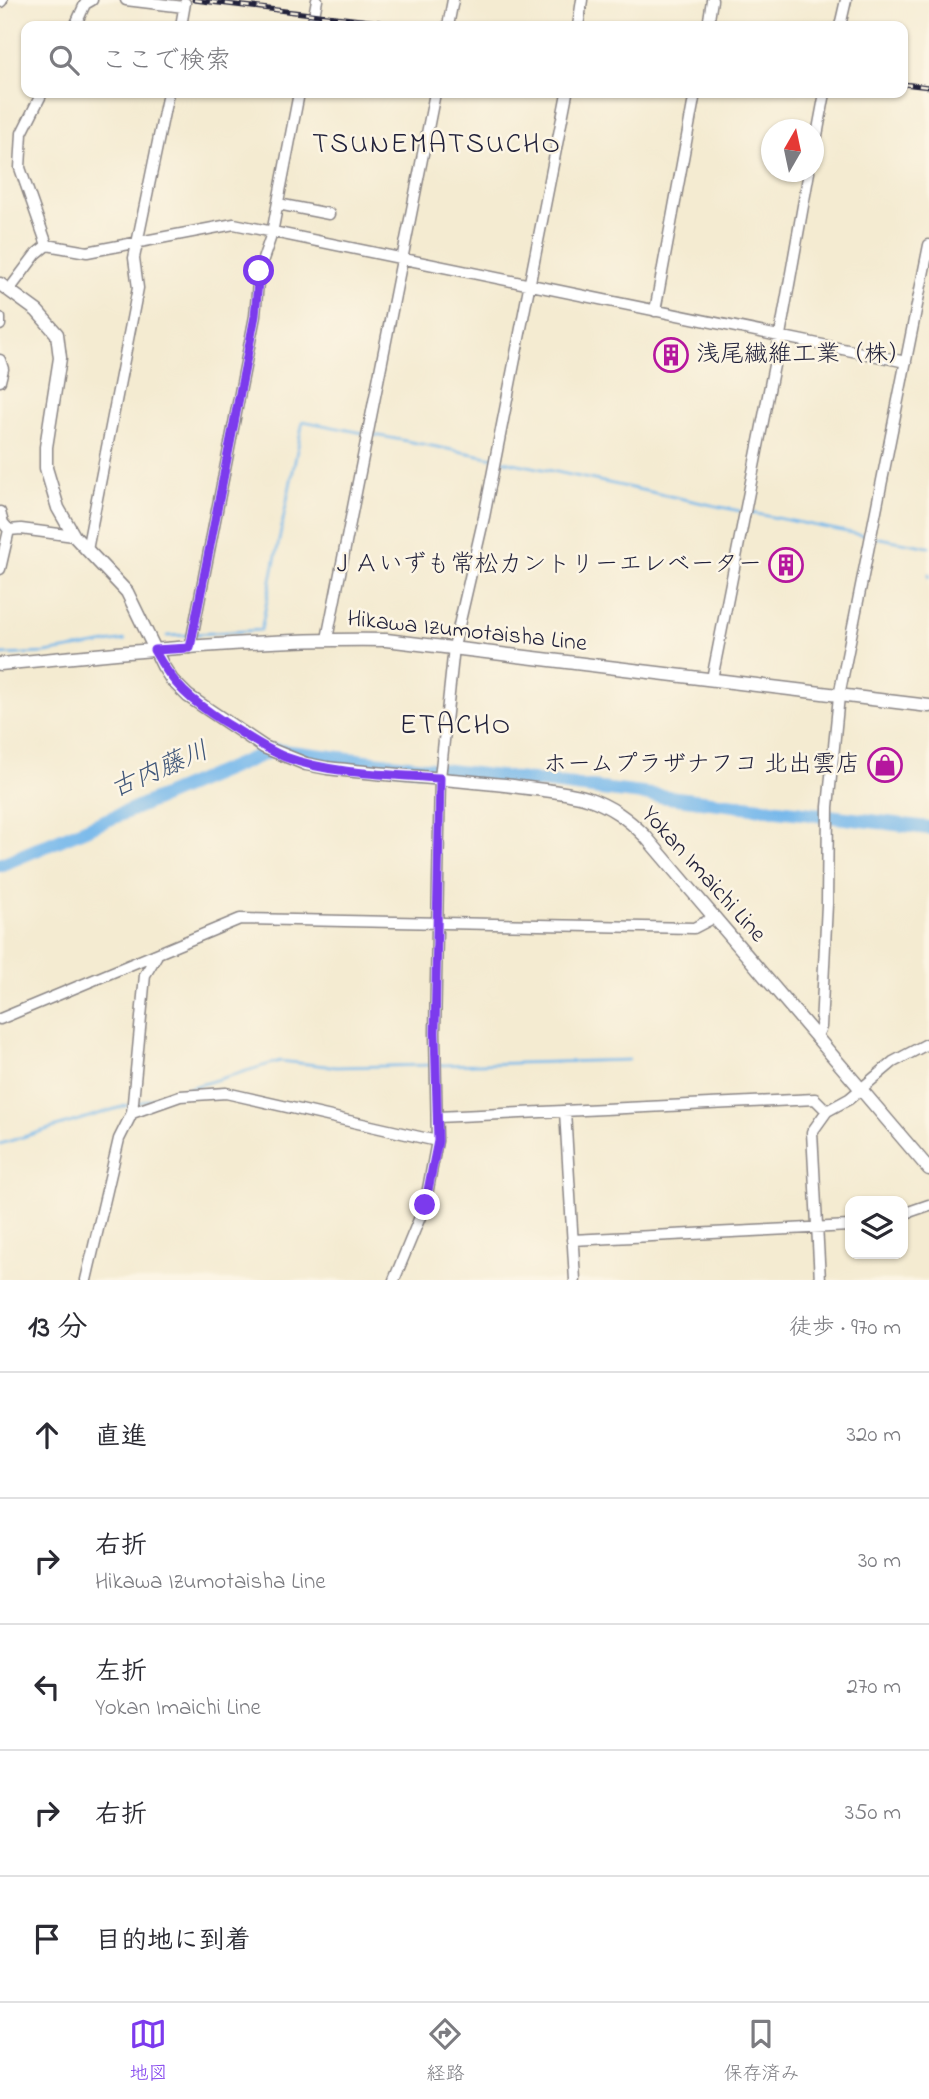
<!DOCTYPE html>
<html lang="ja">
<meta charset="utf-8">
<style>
:root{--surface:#fff;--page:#f2f2f3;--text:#2b2b33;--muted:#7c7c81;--line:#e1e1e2;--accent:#7c3aed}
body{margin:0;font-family:"Indie Flower","Klee One",sans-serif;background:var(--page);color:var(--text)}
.controls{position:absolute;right:21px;bottom:21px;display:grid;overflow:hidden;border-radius:14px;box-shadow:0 2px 5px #0004}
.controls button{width:63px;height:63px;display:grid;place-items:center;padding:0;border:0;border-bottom:2px solid var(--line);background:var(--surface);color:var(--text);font:35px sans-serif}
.compass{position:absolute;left:761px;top:119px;width:63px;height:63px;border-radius:50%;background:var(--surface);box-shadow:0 2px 5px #0004;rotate:9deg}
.stop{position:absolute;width:21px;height:21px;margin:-16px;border:5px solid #7c3aed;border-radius:50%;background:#fff}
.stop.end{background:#7c3aed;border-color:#fff;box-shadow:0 2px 7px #0008}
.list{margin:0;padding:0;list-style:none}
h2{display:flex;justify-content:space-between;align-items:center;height:91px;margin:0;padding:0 28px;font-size:30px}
h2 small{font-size:23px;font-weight:400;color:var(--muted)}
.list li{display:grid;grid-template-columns:46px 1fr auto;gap:21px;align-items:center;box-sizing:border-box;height:126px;padding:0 28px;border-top:2px solid var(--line)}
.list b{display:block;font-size:26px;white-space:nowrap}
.list p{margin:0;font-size:23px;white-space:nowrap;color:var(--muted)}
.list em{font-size:23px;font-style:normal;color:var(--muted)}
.icon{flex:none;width:38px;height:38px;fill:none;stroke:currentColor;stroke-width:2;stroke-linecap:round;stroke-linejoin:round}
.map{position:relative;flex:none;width:929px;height:1280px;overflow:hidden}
.search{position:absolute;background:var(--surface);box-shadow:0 2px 5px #0004;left:21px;right:21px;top:21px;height:77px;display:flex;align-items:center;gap:18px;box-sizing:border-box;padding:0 24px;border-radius:14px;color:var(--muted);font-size:26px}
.sheet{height:721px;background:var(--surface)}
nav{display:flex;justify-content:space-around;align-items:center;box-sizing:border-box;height:98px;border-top:2px solid var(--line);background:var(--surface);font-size:19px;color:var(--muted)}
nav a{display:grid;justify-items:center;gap:4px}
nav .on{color:var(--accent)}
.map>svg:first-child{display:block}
</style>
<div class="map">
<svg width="929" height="1280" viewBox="0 0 929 1280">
<rect width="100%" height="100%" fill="#fcf5e5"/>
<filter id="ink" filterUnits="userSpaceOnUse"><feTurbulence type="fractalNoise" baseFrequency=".0143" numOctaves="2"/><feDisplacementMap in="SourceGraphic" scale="14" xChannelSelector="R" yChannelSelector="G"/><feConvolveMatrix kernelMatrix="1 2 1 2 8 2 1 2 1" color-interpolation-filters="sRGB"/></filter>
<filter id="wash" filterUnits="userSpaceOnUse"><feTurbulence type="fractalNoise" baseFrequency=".00686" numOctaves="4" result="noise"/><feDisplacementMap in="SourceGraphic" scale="28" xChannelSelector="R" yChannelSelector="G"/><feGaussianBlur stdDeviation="1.57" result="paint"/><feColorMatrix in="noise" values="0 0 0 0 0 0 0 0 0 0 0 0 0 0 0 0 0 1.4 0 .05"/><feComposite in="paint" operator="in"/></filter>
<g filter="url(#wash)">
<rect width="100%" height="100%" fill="#f4ebd1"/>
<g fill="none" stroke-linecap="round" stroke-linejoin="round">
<path stroke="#76b8eb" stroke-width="2.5" d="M370,434l124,24
M500,460l240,51
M747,512l120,24
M874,537l55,10
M929,574v3
M195,634l66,-4 42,-209 60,12
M167,636l22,-1
M0,655l45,-2 80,-13
M440,1065l189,-5
M138,1103l142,-42 56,6 97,-2
M0,1144l128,-39"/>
<path stroke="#76b8eb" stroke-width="14" d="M0,865l273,-115 656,78"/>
</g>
</g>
<g filter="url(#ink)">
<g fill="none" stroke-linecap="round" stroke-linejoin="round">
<g stroke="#8b8686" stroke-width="13">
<path id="minor" d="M126,0l58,7
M75,26l10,-22 7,-4
M181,26l4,-23
M312,26l5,-26
M448,26l5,-26
M578,26l4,-26
M708,26l4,-26
M840,26l6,-26
M42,93l-20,40 -2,35 27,77
M814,151l11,-58
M278,204l51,10
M9,290l27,-36 11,-9 40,7 147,-28 672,138
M655,311l40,-218
M0,318v7
M0,360l3,9 -3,12
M0,512l3,11 6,7 -9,39
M9,530l12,-1 53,7
M87,550l51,-262 -4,-30 34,-165
M327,639l108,-546
M190,648l65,-332 4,-45 13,-38 27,-140
M712,679l68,-344 29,-163
M0,1019l240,-100 454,9 21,-11
M816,1038l5,-11 6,-123 1,-97 11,-111 90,-451
M565,1111l10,169
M132,1113l48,-17 46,-3 211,48
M437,1117l378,-18 12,12
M903,1214l26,-9
M572,1240l278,-14
M86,1280l33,-141 13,-26 13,-138 12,-20
M394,1280l31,-75 12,-64 -2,-108 5,-255 14,-131 30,-130 83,-424
M820,1280l-8,-148 15,-21 22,-12 44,-37 36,-19"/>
</g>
<g stroke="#8b8686" stroke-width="15">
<path id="major" d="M0,1l1,-1
M0,284l37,27 20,23 3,24 -14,89v21l12,40 16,28 53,56 36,74 9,14 16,16 76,51 42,17 21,4c62,7 124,11 186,18 25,4 51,5 74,12 24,8 41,21 58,38l284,333
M0,664c128,-12 257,-26 386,-24l543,66"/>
</g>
<use href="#minor" stroke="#fff" stroke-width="10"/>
<use href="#major" stroke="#fff" stroke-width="12"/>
<g stroke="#22223b" stroke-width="5">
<path id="rail" d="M194,0l217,26
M903,84l26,3"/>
</g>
<use href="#rail" stroke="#fcf5e5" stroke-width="2.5" stroke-dasharray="8" stroke-linecap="butt"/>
</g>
</g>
<g fill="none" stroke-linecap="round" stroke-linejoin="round" filter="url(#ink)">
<path stroke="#7c3aed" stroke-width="9" d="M259,271l-4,45 -65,332 -36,2c20,36 36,50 70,72 20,12 39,26 61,35 49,18 104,17 155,21l-5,255 3,108 -13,64"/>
</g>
<defs>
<g id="building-ring" transform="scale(1.75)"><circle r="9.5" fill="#fcf5e5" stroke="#b5179e" stroke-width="1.5"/><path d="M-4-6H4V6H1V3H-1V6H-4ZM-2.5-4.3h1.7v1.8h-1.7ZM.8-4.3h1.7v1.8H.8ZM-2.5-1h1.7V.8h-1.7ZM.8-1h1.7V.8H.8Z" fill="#b5179e"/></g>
<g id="shop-ring" transform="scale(1.75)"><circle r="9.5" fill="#fcf5e5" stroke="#b5179e" stroke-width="1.5"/><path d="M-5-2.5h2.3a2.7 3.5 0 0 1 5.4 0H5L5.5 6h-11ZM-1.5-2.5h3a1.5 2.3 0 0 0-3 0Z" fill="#b5179e"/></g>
</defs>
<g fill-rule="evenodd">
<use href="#building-ring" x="671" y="355"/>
<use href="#building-ring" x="786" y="565"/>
<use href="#shop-ring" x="885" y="765"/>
</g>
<g text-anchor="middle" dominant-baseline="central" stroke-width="5" stroke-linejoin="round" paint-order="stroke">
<g font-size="24" fill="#22223b" stroke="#fcf5e5" text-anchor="end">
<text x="696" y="355" text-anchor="start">浅尾繊維工業（株）</text>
<text x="762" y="565">ＪＡいずも常松カントリーエレベーター</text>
<text x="860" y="765">ホームプラザナフコ 北出雲店</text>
</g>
<g font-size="24" fill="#22223b" stroke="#fcf5e5">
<text transform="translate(467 632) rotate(6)">Hikawa Izumotaisha Line</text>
<text transform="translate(703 875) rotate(48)">Yokan Imaichi Line</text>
</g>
<g font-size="26" font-style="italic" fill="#3f5679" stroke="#fcf5e5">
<text transform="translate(160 771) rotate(-23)">古内藤川</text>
</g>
<g font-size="28" letter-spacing="2" fill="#22223b" stroke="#fcf5e5">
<text x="437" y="145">TSUNEMATSUCHO</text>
<text x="456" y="726">ETACHO</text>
</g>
</g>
</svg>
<div class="controls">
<button><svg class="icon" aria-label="layers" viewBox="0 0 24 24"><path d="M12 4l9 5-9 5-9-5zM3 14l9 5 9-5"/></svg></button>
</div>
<svg class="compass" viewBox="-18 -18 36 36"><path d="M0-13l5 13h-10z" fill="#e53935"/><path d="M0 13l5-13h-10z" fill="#7c7c81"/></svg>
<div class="stop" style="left:259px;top:271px"></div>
<div class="stop end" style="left:425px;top:1205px"></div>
<div class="search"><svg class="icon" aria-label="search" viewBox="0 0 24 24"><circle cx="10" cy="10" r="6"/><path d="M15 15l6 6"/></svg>ここで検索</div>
</div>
<section class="sheet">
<h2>13 分<small>徒歩 · 970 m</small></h2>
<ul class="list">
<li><svg class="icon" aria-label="ahead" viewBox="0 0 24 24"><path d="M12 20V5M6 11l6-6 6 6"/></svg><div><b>直進</b></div><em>320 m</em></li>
<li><svg class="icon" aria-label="right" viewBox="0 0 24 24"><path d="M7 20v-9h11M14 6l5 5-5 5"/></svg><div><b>右折</b><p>Hikawa Izumotaisha Line</p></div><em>30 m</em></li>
<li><svg class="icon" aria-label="left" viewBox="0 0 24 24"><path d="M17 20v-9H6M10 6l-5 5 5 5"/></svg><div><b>左折</b><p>Yokan Imaichi Line</p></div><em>270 m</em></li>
<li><svg class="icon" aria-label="right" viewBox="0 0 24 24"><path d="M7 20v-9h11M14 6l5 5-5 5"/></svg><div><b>右折</b></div><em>350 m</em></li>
<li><svg class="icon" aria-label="arrive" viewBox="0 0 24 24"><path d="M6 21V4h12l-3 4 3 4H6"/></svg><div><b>目的地に到着</b></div></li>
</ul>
</section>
<nav>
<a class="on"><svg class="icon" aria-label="map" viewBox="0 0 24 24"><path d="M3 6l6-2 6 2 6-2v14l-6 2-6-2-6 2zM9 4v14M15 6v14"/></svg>地図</a>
<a><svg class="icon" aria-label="directions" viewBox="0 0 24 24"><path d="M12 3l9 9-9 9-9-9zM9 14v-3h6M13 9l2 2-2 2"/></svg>経路</a>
<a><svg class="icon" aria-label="saved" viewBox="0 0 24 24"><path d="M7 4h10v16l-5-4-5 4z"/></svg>保存済み</a>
</nav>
